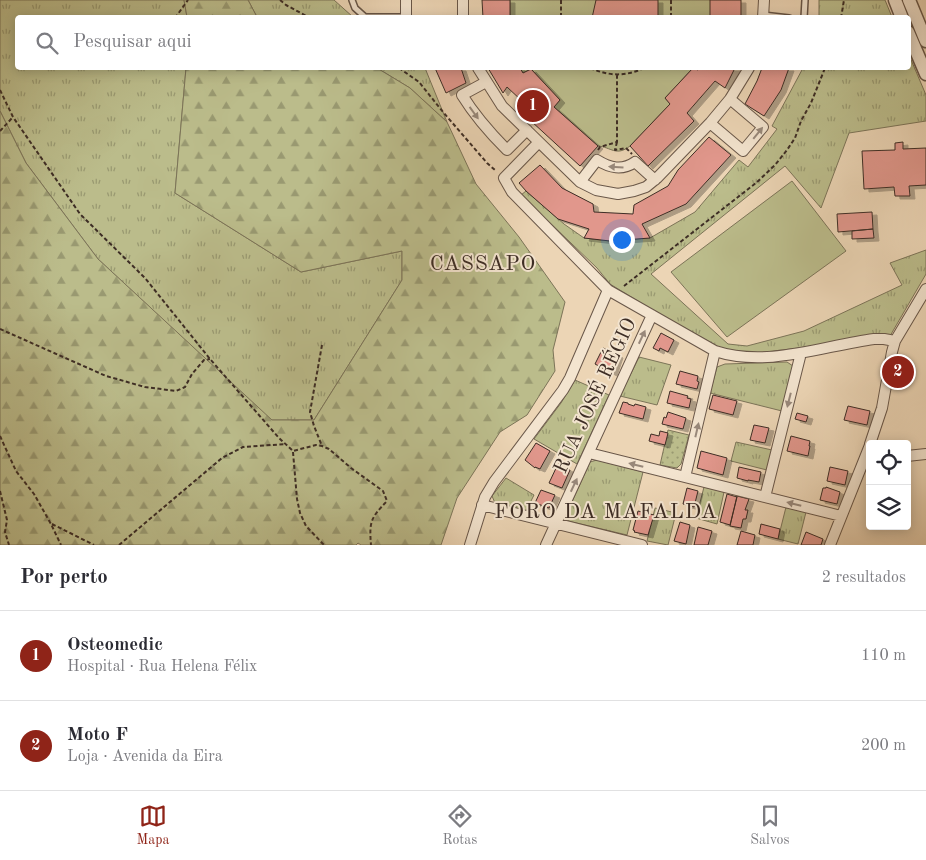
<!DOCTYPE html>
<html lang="pt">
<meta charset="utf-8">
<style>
:root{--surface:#fff;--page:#f7f7f7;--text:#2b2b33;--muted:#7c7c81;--line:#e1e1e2;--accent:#8f2418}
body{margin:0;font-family:"Old Standard TT",serif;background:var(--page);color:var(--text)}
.controls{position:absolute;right:15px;bottom:15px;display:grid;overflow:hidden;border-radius:5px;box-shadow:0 2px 12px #0003}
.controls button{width:45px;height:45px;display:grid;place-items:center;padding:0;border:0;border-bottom:1px solid var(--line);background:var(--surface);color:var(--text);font:25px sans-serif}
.you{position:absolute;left:621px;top:239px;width:18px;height:18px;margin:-12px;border:4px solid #fff;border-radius:50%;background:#1a73e8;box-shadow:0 0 0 8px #1a73e833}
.badge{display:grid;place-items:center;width:32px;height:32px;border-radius:50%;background:var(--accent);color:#fff;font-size:16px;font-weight:700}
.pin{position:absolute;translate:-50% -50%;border:2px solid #fff;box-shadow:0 1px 5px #0006}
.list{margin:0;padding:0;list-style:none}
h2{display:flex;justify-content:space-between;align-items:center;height:65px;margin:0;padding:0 20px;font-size:21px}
h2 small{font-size:16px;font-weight:400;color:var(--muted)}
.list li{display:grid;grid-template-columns:32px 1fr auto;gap:15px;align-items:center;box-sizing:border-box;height:90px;padding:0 20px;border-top:1px solid var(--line)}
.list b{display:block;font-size:19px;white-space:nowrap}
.list p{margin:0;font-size:16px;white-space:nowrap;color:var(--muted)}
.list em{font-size:16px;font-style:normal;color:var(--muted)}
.icon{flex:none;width:28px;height:28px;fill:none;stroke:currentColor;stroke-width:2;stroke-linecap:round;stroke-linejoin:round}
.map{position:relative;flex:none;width:926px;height:545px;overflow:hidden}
.search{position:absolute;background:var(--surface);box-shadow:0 2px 12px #0003;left:15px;right:15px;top:15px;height:55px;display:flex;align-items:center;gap:12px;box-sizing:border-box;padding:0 18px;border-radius:5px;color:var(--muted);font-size:19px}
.sheet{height:245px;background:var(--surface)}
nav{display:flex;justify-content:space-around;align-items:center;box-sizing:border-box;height:70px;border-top:1px solid var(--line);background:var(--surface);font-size:14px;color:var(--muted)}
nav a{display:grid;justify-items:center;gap:2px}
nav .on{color:var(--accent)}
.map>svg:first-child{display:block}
</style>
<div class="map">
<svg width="926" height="545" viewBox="0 0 926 545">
<defs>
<pattern id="grass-tufts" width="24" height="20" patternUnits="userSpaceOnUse" patternTransform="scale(1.25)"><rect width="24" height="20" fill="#bbbc8b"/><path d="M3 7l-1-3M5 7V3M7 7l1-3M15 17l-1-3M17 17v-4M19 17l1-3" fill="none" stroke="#999971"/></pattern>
<pattern id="forest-firs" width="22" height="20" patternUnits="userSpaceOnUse" patternTransform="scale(1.25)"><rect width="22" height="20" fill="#bbbc8b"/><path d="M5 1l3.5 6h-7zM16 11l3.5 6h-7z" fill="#999971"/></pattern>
<pattern id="garden-dots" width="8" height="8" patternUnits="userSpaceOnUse" patternTransform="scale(1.25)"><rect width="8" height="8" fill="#bbbc8b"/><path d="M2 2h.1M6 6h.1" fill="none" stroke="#999971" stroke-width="1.8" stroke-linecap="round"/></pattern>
<filter id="shadow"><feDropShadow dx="5" dy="3" stdDeviation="0" flood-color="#0004"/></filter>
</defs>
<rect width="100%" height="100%" fill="#ecd5b5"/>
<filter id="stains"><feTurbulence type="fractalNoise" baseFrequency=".004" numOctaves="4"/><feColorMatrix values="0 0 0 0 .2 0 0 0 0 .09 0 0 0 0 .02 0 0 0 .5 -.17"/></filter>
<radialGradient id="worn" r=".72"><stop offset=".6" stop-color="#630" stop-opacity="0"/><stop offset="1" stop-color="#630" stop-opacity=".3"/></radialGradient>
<path fill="url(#grass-tufts)" stroke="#7c7458" d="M0,0h184l3,17 -169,1v50h168l-11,125 126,79 101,-21v29l-88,140h-43l-173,-161 -72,-96 -26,-52z
M248,0h86l19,17h-96z
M819,0h66l7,17h-73z
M909,55l17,40v26l-77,12 -28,75 -36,-42 -134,108 77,70 19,2 57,-15 98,-46 -12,-22 36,-13v24l-36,62 -28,1 -63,11 -42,5 -33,-3 -78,-44 -36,-22 -13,-16 -76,-73 5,-4 38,33 20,14 26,3 40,-3 45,-26 44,-52 9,7 29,-38 -5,-3 31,-58h105z
M377,68h48l22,54 -37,-34z
M639,357l32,8 -14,40 -37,-9z
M787,362l6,4 -11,45 -72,-18 7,-26 8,-3z
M575,380l34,15 -32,69 -43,-25 27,-36z
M736,442l36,8 -5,20 -36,-9z
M597,460l46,12 -16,63 -59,-14 -2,-6 24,-53z
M506,478l28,17 -8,16 -31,-8 -3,-7z
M704,487l20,5 -7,32 -21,-6z
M786,507l20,5 -8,32 -20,-5z
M655,508l21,5 -8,32 -21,-4z"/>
<path fill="url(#forest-firs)" stroke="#7c7458" d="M184,0h64l9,17h-70z
M186,68h191l33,20 37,34 29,62 43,53 46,65 -12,48 2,21 -28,44 -27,17 -43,66 -16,47h-80l-3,-2 -2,2h-356v-434l26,52 72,96 174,161h42l88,-140v-29l-101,21 -126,-79z"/>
<path fill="#bbbc8b" stroke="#7c7458" d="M510,0h200l8,17h-208z
M520,68h173l-28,30 5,6 -40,42c-14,11 -19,1 -32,0l-44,-39 6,-7 -29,-31 -8,4z
M792,181l54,70 -119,86 -56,-65z"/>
<path fill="url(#garden-dots)" stroke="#7c7458" d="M668,430l21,5 -8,29 -4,4 -17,-3z"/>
<path fill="#e1978c" stroke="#3d2d25" filter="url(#shadow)" d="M482,0h28v18h-27z
M596,0h62v18h-66z
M710,0h31v18h-23l-8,-2z
M435,68h26l5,15 -20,10z
M488,68h32l3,5 8,-4 29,31 -6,7 44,39 -18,20 -49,-45 6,-6 -30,-28 -4,6z
M693,68l5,2 1,-2h36l-10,20 -10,-7 -28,32 7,8 -46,45 -18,-20 40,-42 -5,-6z
M762,68h27l-8,22 -17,26 -19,-12 12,-23z
M709,137l22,18 -45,49 -44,20 8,14 -40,3 -26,-3 5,-9 -31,-10 -32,-28 -7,-8 21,-18 22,23 31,16 1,8 39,2 1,-9 34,-19 10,-16z
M903,142v7l23,-1v37l-17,1 1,10h-15l-1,-9 -30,2 -2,-38 33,-1v-7z
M872,212l1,17 -35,3 -1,-18z
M873,229l1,9 -22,1v-8z
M661,333l13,7 -6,12 -8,-4 -1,3 -6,-3z
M603,348l15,7 -6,18 -17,-9z
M680,371l18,5 -1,5 2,1 -2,7 -21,-5z
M670,391l18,5 -1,2 4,1 -2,9 -22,-5z
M713,395l24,6 -4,14 -24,-6z
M623,402l5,1v1l6,2 1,-2 11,3 -3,12 -24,-6z
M848,406l22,5 -3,14 -23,-5z
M668,412l18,6 -3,11 -21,-5 2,-7 2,1z
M797,413l11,3 -2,6 -11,-3z
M754,425l15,3 -4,15 -15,-3z
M660,431l8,2 -3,12 -16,-4 2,-7 8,2z
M791,436l19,5 -1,5h1l-2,10 -21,-5z
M536,443l14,8 -10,18 -5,-2v1l-10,-8z
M701,451l26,7 -4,17 -26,-7z
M558,464l12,6 -8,18 -13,-5z
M739,467l22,5 -2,10 -11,-2v1l-11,-3z
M830,467l18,4 -3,14 -18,-4z
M826,487l14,5 -3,12 -17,-4 3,-12h3z
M687,488l11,3 -4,16 -11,-3z
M541,490l14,5 -6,13 -14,-5z
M727,494l10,3 -7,28 -10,-3z
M737,496l12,3 -4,11h3l-2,9h-3l-2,9 -11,-2z
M638,511l16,4 -6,20 -14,-3 1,-1 -2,-1z
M680,522l10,3 -4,19 -12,-3z
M761,524l19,5 -2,10 -19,-5z
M698,527l14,4 -4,14h-14z
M741,531l14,4 -2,10h-16z
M806,532l17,7 -2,6h-20z"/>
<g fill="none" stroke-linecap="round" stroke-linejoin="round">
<g stroke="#695749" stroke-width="8">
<path id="service" d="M352,0l3,8 10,9h41
M763,15l26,3
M804,18l1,-18"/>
</g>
<g stroke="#695749" stroke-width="12">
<path id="minor" d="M406,0v18
M463,0v18
M763,18l1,-18
M478,68l24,38 78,76 16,8 22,4 16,-3 12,-4 11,-9 53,-55 20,-24 19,-31
M486,82l-24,13c13,21 28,38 45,55l20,-20
M710,123l33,28 20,-24 -33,-28
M539,142l-35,36 8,14 96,98 107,61c52,17 107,-5 159,-12h10l11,2
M580,182l17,-22c13,8 25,11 38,2l20,18
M870,444l12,-36 10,-56 3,-11 31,-52
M589,453l252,63
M907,456l19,-2
M685,477l30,-126
M765,497l36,-144
M482,505l160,40
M470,545l15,-48 9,-15 69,-92 7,-12 38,-88
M546,545l106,-230
M830,545l40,-100"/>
</g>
<g stroke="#695749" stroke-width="15">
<path id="tertiary" d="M895,0l7,18
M909,0l17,41
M908,32l18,42"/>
</g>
<path stroke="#3d2d25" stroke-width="2" stroke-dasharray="4 2.5" stroke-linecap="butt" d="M280,0l6,5 24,13
M561,0v18
M671,0v18
M175,18l13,-18
M841,18l3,-18
M399,68l20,14 24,30 44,51 9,8
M590,68c19,8 35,9 54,0
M0,90l13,27 67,97 65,64 65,81 69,79 14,13 23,-6 6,1 7,3 22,19 32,23 4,10c-16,17 -18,20 -16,44
M0,131l13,-14
M617,142l-2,8 11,-2 6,6
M598,150l2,-3 17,-5v-67
M624,286l132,-103 19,-18 12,-15 8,-12 6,-17 10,-18 14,-35
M0,329l106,47 39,11 31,4 9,-4 7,-13 12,-14 6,-1
M322,345l-12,67 4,14 8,20
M0,436l16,35 18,23 17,30 10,21
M293,452l4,47 3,14 6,13 18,19
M0,491l7,29 -2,12 4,13
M52,524l42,21
M119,545l103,-87 21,-11 43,-3"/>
<use href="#service" stroke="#f3e4cf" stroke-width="5"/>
<use href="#minor" stroke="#f3e4cf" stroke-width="10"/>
<use href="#tertiary" stroke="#f3e4cf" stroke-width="12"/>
</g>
<defs><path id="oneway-solid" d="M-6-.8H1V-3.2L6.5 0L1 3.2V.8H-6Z" transform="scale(1.25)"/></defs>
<g fill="#98887a">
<use href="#oneway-solid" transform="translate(474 113) rotate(54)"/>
<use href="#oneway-solid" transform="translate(758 133) rotate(-51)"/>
<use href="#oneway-solid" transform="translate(616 167) rotate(-176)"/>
<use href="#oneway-solid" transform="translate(642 337) rotate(-65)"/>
<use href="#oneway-solid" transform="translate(789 400) rotate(104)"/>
<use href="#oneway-solid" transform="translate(697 430) rotate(-77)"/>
<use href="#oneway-solid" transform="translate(636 465) rotate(-166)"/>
<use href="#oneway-solid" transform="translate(574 485) rotate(-65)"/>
<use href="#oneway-solid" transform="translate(794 504) rotate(-166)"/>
</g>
<g text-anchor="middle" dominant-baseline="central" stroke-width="4" stroke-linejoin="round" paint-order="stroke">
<g font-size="20" fill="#3d2d25" stroke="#f3e4cf">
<text transform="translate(596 396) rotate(-65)">RUA JOSÉ RÉGIO</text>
</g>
<g font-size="21" letter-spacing="1" fill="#3d2d25" stroke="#f3e4cf">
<text x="483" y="264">CASSAPO</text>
<text x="606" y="512">FORO DA MAFALDA</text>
</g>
</g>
<rect width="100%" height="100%" filter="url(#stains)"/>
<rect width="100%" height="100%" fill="url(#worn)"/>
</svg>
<div class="controls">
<button><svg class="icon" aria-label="locate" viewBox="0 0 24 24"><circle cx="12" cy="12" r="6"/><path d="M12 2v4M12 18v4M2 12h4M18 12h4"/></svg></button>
<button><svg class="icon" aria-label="layers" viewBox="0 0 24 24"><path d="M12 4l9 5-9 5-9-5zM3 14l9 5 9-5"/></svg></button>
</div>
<div class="you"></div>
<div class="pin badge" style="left:533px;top:106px">1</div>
<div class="pin badge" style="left:898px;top:372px">2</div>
<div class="search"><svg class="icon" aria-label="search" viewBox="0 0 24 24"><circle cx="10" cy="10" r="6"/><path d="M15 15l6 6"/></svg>Pesquisar aqui</div>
</div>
<section class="sheet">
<h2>Por perto<small>2 resultados</small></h2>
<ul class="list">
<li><span class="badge">1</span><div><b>Osteomedic</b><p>Hospital · Rua Helena Félix</p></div><em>110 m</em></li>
<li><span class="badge">2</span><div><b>Moto F</b><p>Loja · Avenida da Eira</p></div><em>200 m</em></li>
</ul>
</section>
<nav>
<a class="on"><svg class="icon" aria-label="map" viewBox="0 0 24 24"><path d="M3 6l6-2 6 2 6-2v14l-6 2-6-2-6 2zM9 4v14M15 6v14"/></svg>Mapa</a>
<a><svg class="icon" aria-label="directions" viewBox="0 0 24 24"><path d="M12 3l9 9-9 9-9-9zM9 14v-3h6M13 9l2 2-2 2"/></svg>Rotas</a>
<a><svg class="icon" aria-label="saved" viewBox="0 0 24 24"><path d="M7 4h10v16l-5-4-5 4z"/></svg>Salvos</a>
</nav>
